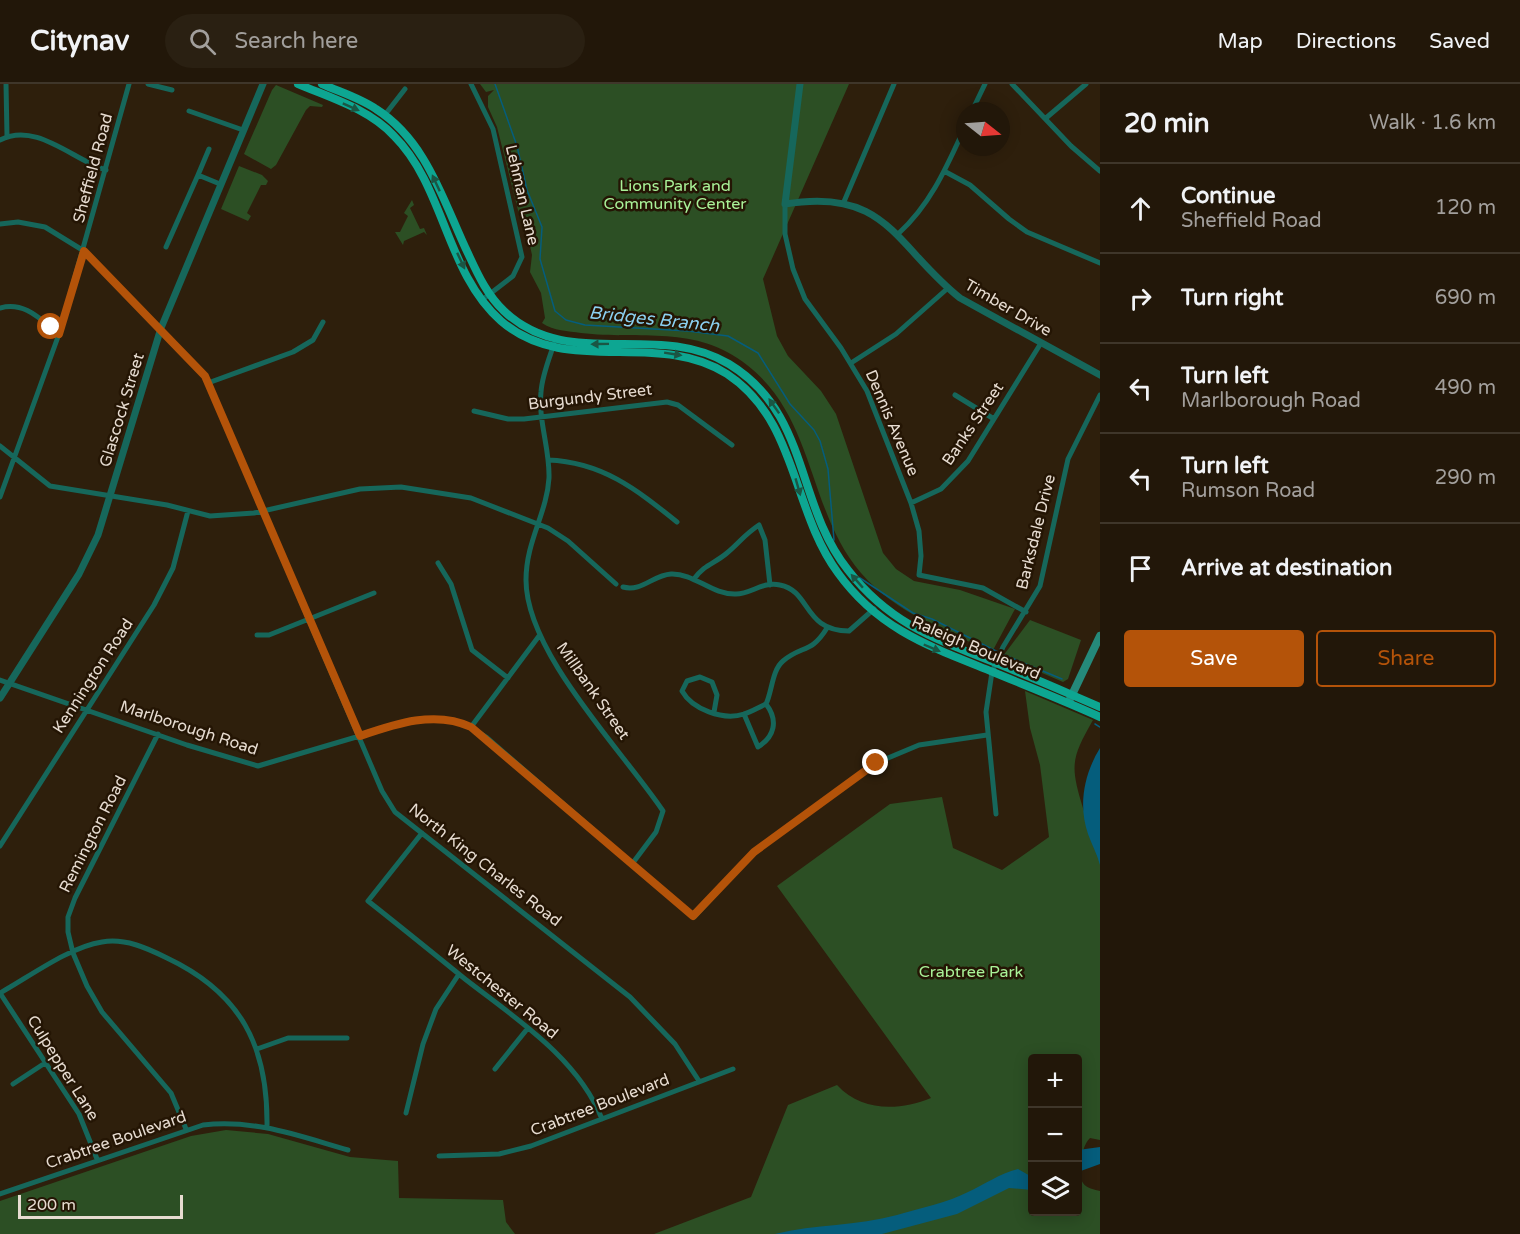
<!DOCTYPE html>
<meta charset="utf-8">
<style>
:root{--surface:#221709;--page:#2a2012;--text:#f1f3f6;--muted:#a29f9c;--line:#3f362a;--accent:#b45309}
body{margin:0;font-family:"Varela Round",sans-serif;background:var(--page);color:var(--text)}
.controls{position:absolute;right:18px;bottom:18px;display:grid;overflow:hidden;border-radius:6px;box-shadow:0 3px 15px #0003}
.controls button{width:54px;height:54px;display:grid;place-items:center;padding:0;border:0;border-bottom:2px solid var(--line);background:var(--surface);color:var(--text);font:30px sans-serif}
.compass{position:absolute;left:956px;top:18px;width:54px;height:54px;border-radius:50%;background:var(--surface);box-shadow:0 3px 15px #0003;rotate:107deg}
.scale{position:absolute;left:18px;bottom:15px;width:165px;box-sizing:border-box;padding-left:6px;border:3px solid #e7dcd1;border-top:0;font-size:16px;line-height:21px;white-space:nowrap;color:#e7dcd1;-webkit-text-stroke:4px #241504;paint-order:stroke}
.stop{position:absolute;width:18px;height:18px;margin:-14px;border:4px solid #b45309;border-radius:50%;background:#fff}
.stop.end{background:#b45309;border-color:#fff;box-shadow:0 2px 6px #0008}
.list{margin:0;padding:0;list-style:none}
h2{display:flex;justify-content:space-between;align-items:center;height:78px;margin:0;padding:0 24px;font-size:26px}
h2 small{font-size:20px;font-weight:400;color:var(--muted)}
.list li{display:grid;grid-template-columns:39px 1fr auto;gap:18px;align-items:center;box-sizing:border-box;height:90px;padding:0 24px;border-top:2px solid var(--line)}
.list b{display:block;font-size:22px;white-space:nowrap}
.list p{margin:0;font-size:20px;white-space:nowrap;color:var(--muted)}
.list em{font-size:20px;font-style:normal;color:var(--muted)}
.actions{display:flex;gap:12px;padding:18px 24px}
.actions a{flex:1;padding:14px 0;border:2px solid var(--accent);border-radius:6px;text-align:center;font-size:21px;color:var(--accent)}
.actions .main{background:var(--accent);color:#fff}
.icon{flex:none;width:33px;height:33px;fill:none;stroke:currentColor;stroke-width:2;stroke-linecap:round;stroke-linejoin:round}
.map{position:relative;flex:none;width:1100px;height:1150px;overflow:hidden}
header{display:flex;align-items:center;gap:36px;box-sizing:border-box;height:84px;padding:0 30px;background:var(--surface);border-bottom:2px solid var(--line)}
header strong{font-size:28px}
nav{display:flex;gap:33px;margin-inline-start:auto;font-size:21px}
.search{width:420px;height:54px;background:var(--page);display:flex;align-items:center;gap:15px;box-sizing:border-box;padding:0 21px;border-radius:33px;color:var(--muted);font-size:22px}
main{display:flex}
aside{flex:1;background:var(--surface)}
.map>svg:first-child{display:block}
</style>
<header>
<strong>Citynav</strong>
<div class="search"><svg class="icon" aria-label="search" viewBox="0 0 24 24"><circle cx="10" cy="10" r="6"/><path d="M15 15l6 6"/></svg>Search here</div>
<nav><a>Map</a><a>Directions</a><a>Saved</a></nav>
</header>
<main>
<div class="map">
<svg width="1100" height="1150" viewBox="0 0 1100 1150">
<rect width="100%" height="100%" fill="#2e1f0c"/>
<path fill="#2c4f24" fill-rule="evenodd" d="M480,0h369l-86,195 14,57 11,20 33,35 15,23 47,139 13,16 18,12 46,9 55,19 -23,43c-47,-22 -95,-38 -131,-79 -54,-63 -45,-154 -114,-208 -51,-41 -107,-25 -166,-32 -13,-2 -27,-2 -39,-10l3,-5 -4,-25 -11,-21 2,-17 -2,-9 -9,-24 -24,-95 -9,-20v-11l6,-6 -8,2z
M276,1l47,20 -1,2 -12,-1 -4,4 -30,55 -5,4 -27,-15 28,-64z
M239,82l23,9 6,6 -2,4h-5l-14,28 4,3 -3,5 -27,-12z
M412,116l2,5 -4,3 10,21 4,-1 3,7 -3,-3 -20,9 -1,4 -8,-13h5l8,-16 -4,-3z
M1030,536l51,20 -13,39 -5,3 -60,-26z
M1025,607l68,29c-22,39 -23,45 -10,88 5,17 10,32 17,49v283l-10,-2c-8,7 -14,35 -7,45 3,5 12,7 17,8v43h-446l97,-37 37,-92 49,-20c25,27 62,26 94,13l-154,-212 113,-82 52,-7 11,51 49,22 47,-33 -9,-72 -10,-37zM1032,974h46v154h-46z
M226,1046l42,4 82,23 48,4 1,37 104,2 3,22 9,12h-515v-33l191,-65z"/>
<path fill="#055d7c" d="M1100,664v117c-3,-11 -8,-20 -12,-31 -10,-29 -4,-60 12,-86z
M1100,1063v17l-22,8v-22z
M1018,1085l14,8v13l-23,-2 -52,26 -75,20h-107c40,-10 82,-8 122,-19 23,-7 50,-12 71,-23 17,-8 31,-18 50,-23z"/>
<g fill="none" stroke-linecap="round" stroke-linejoin="round">
<path stroke="#055d7c" stroke-width="1.5" d="M495,0l22,62 10,44 15,37 -2,32 15,52 11,9 19,5 103,6 40,5 30,17 32,51 24,26 6,11 8,28 6,71
M860,494l53,35 19,6 66,33
M1002,570l60,25
M1095,640l5,3"/>
<path stroke="#16675b" stroke-width="5" d="M6,0l1,52
M148,0l24,6
M471,0l22,45 29,128 -9,19 -31,24
M1012,0l59,62 29,25
M189,27l54,19
M972,27l13,-27
M384,32l21,-27
M1046,34l40,-34
M0,56c36,-19 73,20 106,30
M944,87l26,14 39,34 18,13 73,31
M198,91l11,-26
M785,120v30l8,35 12,30 36,49 26,43 44,112 8,28 2,25 -2,19 64,13 43,24
M843,120l51,-120
M0,140l18,-2 27,5 39,24 121,126 177,414 13,21 235,185 45,47 24,37
M899,149c32,-29 48,-67 66,-106
M166,163l32,-72 22,9
M0,224c25,-7 41,12 59,26
M554,260c-5,15 -12,32 -13,48 -3,29 9,57 8,86 -2,35 -23,63 -23,102 0,73 96,170 137,231l-7,21 -24,32
M851,279l45,-29 52,-46
M208,299l85,-31 20,-12 10,-18
M955,311l39,24
M474,327l34,8h16l143,-17 11,3 54,40
M0,362l50,40 117,19 43,11 44,-3 106,-24 41,-2 70,11 77,30 20,13 48,43
M548,376c54,2 88,29 129,62
M0,413l59,-163 70,-250
M911,419l30,-14 27,-28 73,-118
M438,479l13,21 21,66 36,28
M694,495c11,-15 20,-15 33,-26 13,-11 17,-18 32,-28l6,15 5,45
M623,503c19,5 30,-12 48,-13 23,-1 41,21 65,20 15,0 27,-13 44,-9 31,6 23,46 69,46l25,-22
M257,551h12l105,-42
M0,596l187,65 71,21 156,-46c28,-4 49,1 72,17l208,180 60,-65 122,-89 43,-18 68,-10
M714,628l3,-17 -5,-13 -12,-5 -13,4 -5,10c10,18 41,30 62,23 7,-2 15,-7 22,-10 6,-12 6,-34 17,-43 19,-16 28,-7 44,-33
M744,630l14,33c16,-10 21,-26 8,-43
M471,643l68,-91
M158,650l-83,164 -7,19v15l5,21 14,33 15,26 69,81 15,36
M996,730l-10,-102 6,-40 11,-25 37,-61 28,-127 32,-64
M422,749l-54,68c33,26 65,52 97,78 50,39 113,79 137,140
M0,762l154,-241 19,-37 15,-57
M0,909c29,-16 69,-46 102,-51 23,-4 45,6 65,16 74,35 101,88 100,168
M0,909l79,121 18,45
M257,965l31,-11h59
M495,985l33,-41
M13,1000l32,-21
M406,1029l17,-69 13,-35 23,-35
M439,1072l60,-2 32,-8 202,-77
M0,1110l203,-69c52,-6 96,11 145,25"/>
<path stroke="#16675b" stroke-width="7" d="M800,0l-15,120c102,-17 110,42 175,94l140,77
M0,614l79,-124 19,-39 63,-207 102,-244"/>
<path stroke="#25897a" stroke-width="8" d="M1070,615l30,-63"/>
<path stroke="#0da692" stroke-width="8" d="M298,0c33,14 71,25 96,52 51,51 52,137 107,185 66,57 156,8 226,53 71,47 64,135 111,199 41,57 93,74 155,99 36,15 72,29 107,45
M322,0c18,8 38,14 54,25 49,31 66,88 89,138 11,23 20,46 39,64 64,61 152,9 225,53 81,49 66,140 119,206 41,53 87,69 148,93 35,14 69,29 104,44"/>
</g>
<defs><path id="oneway-solid" d="M-6-.8H1V-3.2L6.5 0L1 3.2V.8H-6Z" transform="scale(1.5)"/></defs>
<g fill="#1a5644">
<use href="#oneway-solid" transform="translate(351 23) rotate(24)"/>
<use href="#oneway-solid" transform="translate(436 99) rotate(-115)"/>
<use href="#oneway-solid" transform="translate(461 177) rotate(65)"/>
<use href="#oneway-solid" transform="translate(600 260) rotate(179)"/>
<use href="#oneway-solid" transform="translate(673 270) rotate(9)"/>
<use href="#oneway-solid" transform="translate(774 322) rotate(-125)"/>
<use href="#oneway-solid" transform="translate(798 403) rotate(74)"/>
<use href="#oneway-solid" transform="translate(857 497) rotate(-131)"/>
<use href="#oneway-solid" transform="translate(932 564) rotate(23)"/>
</g>
<g fill="none" stroke-linecap="round" stroke-linejoin="round">
<path stroke="#b45309" stroke-width="8" d="M51,243l8,7 25,-83 121,125 155,360c35,-12 75,-26 111,-9l222,189 61,-64 122,-89"/>
</g>
<g text-anchor="middle" dominant-baseline="central" stroke-width="5" stroke-linejoin="round" paint-order="stroke">
<g font-size="16" fill="#e7dcd1" stroke="#241504">
<text transform="translate(93 84) rotate(-75)">Sheffield Road</text>
<text transform="translate(522 111) rotate(77)">Lehman Lane</text>
<text transform="translate(1008 224) rotate(30)">Timber Drive</text>
<text transform="translate(590 313) rotate(-7)">Burgundy Street</text>
<text transform="translate(122 326) rotate(-73)">Glascock Street</text>
<text transform="translate(892 339) rotate(67)">Dennis Avenue</text>
<text transform="translate(973 340) rotate(-56)">Banks Street</text>
<text transform="translate(1036 448) rotate(-76)">Barksdale Drive</text>
<text transform="translate(976 564) rotate(23)">Raleigh Boulevard</text>
<text transform="translate(93 592) rotate(-57)">Kennington Road</text>
<text transform="translate(593 607) rotate(55)">Millbank Street</text>
<text transform="translate(189 644) rotate(18)">Marlborough Road</text>
<text transform="translate(93 750) rotate(-63)">Remington Road</text>
<text transform="translate(485 781) rotate(38)">North King Charles Road</text>
<text transform="translate(502 908) rotate(39)">Westchester Road</text>
<text transform="translate(63 984) rotate(58)">Culpepper Lane</text>
<text transform="translate(600 1021) rotate(-21)">Crabtree Boulevard</text>
<text transform="translate(116 1056) rotate(-19)">Crabtree Boulevard</text>
</g>
<g font-size="16" fill="#a9f298" stroke="#241504">
<text x="675" y="102">Lions Park and<tspan x="675" dy="18">Community Center</tspan></text>
<text x="971" y="888">Crabtree Park</text>
</g>
<g font-size="18" font-style="italic" fill="#8bd0f1" stroke="#241504">
<text transform="translate(654 235) rotate(6)">Bridges Branch</text>
</g>
</g>
</svg>
<div class="controls">
<button>+</button>
<button>−</button>
<button><svg class="icon" aria-label="layers" viewBox="0 0 24 24"><path d="M12 4l9 5-9 5-9-5zM3 14l9 5 9-5"/></svg></button>
</div>
<svg class="compass" viewBox="-18 -18 36 36"><path d="M0-13l5 13h-10z" fill="#e53935"/><path d="M0 13l5-13h-10z" fill="#a29f9c"/></svg>
<div class="scale">200 m</div>
<div class="stop" style="left:51px;top:243px"></div>
<div class="stop end" style="left:876px;top:679px"></div>
</div>
<aside>
<h2>20 min<small>Walk · 1.6 km</small></h2>
<ul class="list">
<li><svg class="icon" aria-label="ahead" viewBox="0 0 24 24"><path d="M12 20V5M6 11l6-6 6 6"/></svg><div><b>Continue</b><p>Sheffield Road</p></div><em>120 m</em></li>
<li><svg class="icon" aria-label="right" viewBox="0 0 24 24"><path d="M7 20v-9h11M14 6l5 5-5 5"/></svg><div><b>Turn right</b></div><em>690 m</em></li>
<li><svg class="icon" aria-label="left" viewBox="0 0 24 24"><path d="M17 20v-9H6M10 6l-5 5 5 5"/></svg><div><b>Turn left</b><p>Marlborough Road</p></div><em>490 m</em></li>
<li><svg class="icon" aria-label="left" viewBox="0 0 24 24"><path d="M17 20v-9H6M10 6l-5 5 5 5"/></svg><div><b>Turn left</b><p>Rumson Road</p></div><em>290 m</em></li>
<li><svg class="icon" aria-label="arrive" viewBox="0 0 24 24"><path d="M6 21V4h12l-3 4 3 4H6"/></svg><div><b>Arrive at destination</b></div></li>
</ul>
<div class="actions"><a class="main">Save</a><a>Share</a></div>
</aside>
</main>
